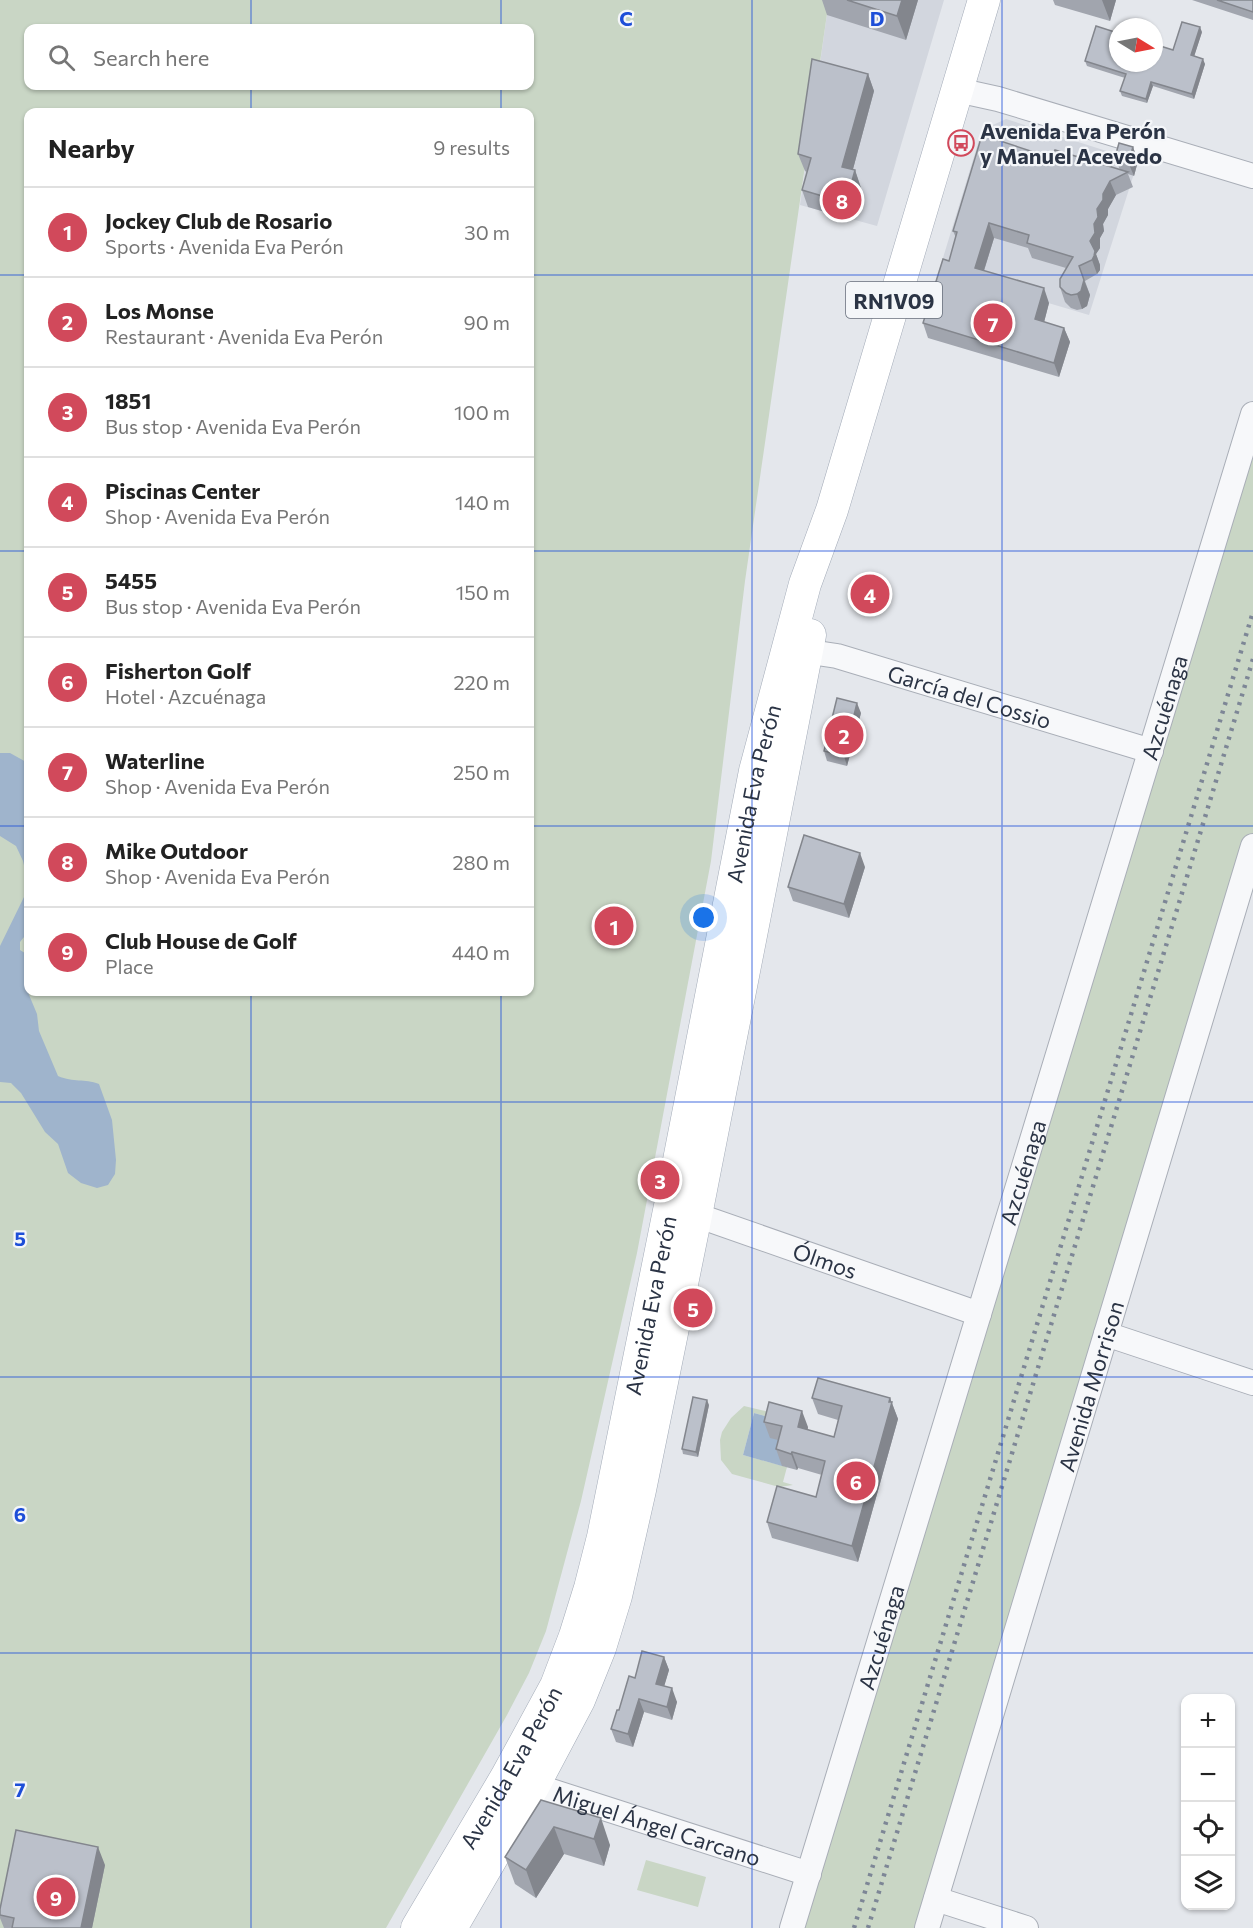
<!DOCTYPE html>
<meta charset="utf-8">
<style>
:root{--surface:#fff;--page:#f6f6f6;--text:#222;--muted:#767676;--line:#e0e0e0;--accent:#d1495b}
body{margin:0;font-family:Commissioner,sans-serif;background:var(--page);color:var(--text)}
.controls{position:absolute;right:18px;bottom:18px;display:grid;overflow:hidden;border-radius:12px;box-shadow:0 2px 4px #0004}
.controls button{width:54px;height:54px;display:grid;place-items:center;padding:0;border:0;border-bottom:2px solid var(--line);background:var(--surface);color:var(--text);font:30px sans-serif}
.compass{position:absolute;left:1109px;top:18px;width:54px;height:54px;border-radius:50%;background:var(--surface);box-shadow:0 2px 4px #0004;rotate:100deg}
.you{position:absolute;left:704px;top:918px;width:21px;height:21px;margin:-15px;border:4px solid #fff;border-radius:50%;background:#1a73e8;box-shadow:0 0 0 9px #1a73e833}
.badge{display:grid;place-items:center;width:39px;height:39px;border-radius:50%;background:var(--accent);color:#fff;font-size:20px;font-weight:700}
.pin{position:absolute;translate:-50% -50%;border:3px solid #fff;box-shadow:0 2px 6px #0006}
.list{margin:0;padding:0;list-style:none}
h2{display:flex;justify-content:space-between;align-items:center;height:78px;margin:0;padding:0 24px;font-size:26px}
h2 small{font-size:20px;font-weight:400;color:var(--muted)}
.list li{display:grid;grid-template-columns:39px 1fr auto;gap:18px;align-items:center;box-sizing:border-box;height:90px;padding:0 24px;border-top:2px solid var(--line)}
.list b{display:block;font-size:22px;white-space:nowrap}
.list p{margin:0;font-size:20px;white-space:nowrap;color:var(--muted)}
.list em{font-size:20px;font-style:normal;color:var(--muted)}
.icon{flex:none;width:33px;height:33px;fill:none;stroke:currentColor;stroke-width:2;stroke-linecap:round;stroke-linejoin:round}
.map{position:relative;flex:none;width:1253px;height:1928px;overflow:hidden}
.search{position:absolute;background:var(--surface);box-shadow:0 2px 4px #0004;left:24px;top:24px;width:510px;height:66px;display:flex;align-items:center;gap:15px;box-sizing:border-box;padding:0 21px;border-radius:12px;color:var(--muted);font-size:22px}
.panel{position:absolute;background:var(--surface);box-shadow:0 2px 4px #0004;left:24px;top:108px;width:510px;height:888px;border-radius:12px}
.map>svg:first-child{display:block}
</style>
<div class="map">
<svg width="1253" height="1928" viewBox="0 0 1253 1928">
<rect width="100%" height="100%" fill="#e4e7ec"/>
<path fill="#d2d6de" d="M829,0h115l-67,226 -77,-21z
M1006,119l132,42 -49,154 -150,-44 43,-141z"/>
<path fill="#c9d6c5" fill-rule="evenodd" d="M0,0h829l-84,581 -34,280 -74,392 -56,248 -35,130 -17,42 -22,42 -121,213h-386zM28,28h502v58h-502zM28,112h502v880h-502z
M1253,414v432l-326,1082h-135z
M744,1406l56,13 8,9 -54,-15 -11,42 44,12 -4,15 10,3 -14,2 -47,-13 -11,-14 -1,-20 2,-8 9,-14z
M646,1860l60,17 -8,30 -61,-17z"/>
<path fill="#9fb4cc" d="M0,753h10l18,10v169l-8,10v8l8,5v29l-1,6 10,24 2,17 19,45c16,7 26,2 41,8l13,36 4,40 -1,14 -7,11 -11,3 -16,-5 -13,-10 -10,-29 -13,-12 -24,-39 -10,-10 -11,-1v-136l24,-49 3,-18 -4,-18 -7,-15 -16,-10z
M754,1413l21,6 13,24 -6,23 -39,-11z"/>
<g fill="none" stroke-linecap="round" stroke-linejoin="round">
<g stroke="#a9aeb7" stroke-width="26">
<g id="minor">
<path d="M957,90l41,9 255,77"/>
<path id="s1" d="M790,649l47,7 314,95"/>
<path id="s2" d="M681,1212l15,3 283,99"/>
<path d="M1106,1334l147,49"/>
<path id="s3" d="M520,1781l289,93"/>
<path d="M936,1899l90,29"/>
<path id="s4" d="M792,1928l461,-1514"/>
<path id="s5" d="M927,1928l326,-1082"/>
</g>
</g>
<g stroke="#a3abb8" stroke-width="33">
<g id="major">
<path id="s6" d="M417,1928l90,-152 49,-90 19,-50 15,-48 13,-51 70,-346 82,-420 50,-187 27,-74 152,-510"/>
<path d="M451,1928l83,-143 45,-85 21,-52 16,-52 24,-106 56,-275 114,-580"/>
</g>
</g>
<use href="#minor" stroke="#f7f8fa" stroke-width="24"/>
<use href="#major" stroke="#fff" stroke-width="32"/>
<path stroke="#7d8696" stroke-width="4.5" stroke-dasharray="3 6" stroke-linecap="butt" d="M854,1928l399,-1316
M868,1928l385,-1269"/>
</g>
<path fill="#a1a5ae" d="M822,0h96l-12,40 -79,-25z
M1053,0h63l-6,21 -55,-16z
M1192,0h61v20z
M1202,32l-8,24 11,8 -11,35 -41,-13 -6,17 -25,-7 -2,-5 5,-13 -38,-12 -2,-5 88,-11z
M868,74l6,17 -21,78 2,1 6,18 -9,32 -44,-13 -6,-17 5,-18 -2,-1 -7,-17z
M1133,147l5,14 -4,15 -6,-2 5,13 -17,8 -8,14v6l-5,9 1,7 -4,7v10l-4,6 4,11v5l-3,4 -12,7 5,14 -3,11 -5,3 -5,1 -6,-2 -6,-6 -5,-15 6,-19 -34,-10 -4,-10 -34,-10 -10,33 65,32 -5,19 20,6 6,14 -11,35 -131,-39 -5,-15 26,-62 7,-23 -3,-7 99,-73 68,12 -5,-13z
M861,713l-14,53 -20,-5 -3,-10z
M865,867l-16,51 -56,-17 -5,-14z
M812,1398h78l8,21 -40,143 -86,-24 -5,-16 49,-25 6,-22 -24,-7 -1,2 -15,-4 -6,-17 2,-9 -8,-2 -6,-16 44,5v3l26,7 4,-17 -20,-6z
M709,1405l-11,52 -15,-3 -1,-5z
M664,1657l5,13 -5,16 13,16 -5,18 -28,-8 -11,35 -17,-5 -5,-13 24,-51z
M541,1800l69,45 -6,21 -40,-12 -28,44 -21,-14 -10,-27z
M105,1865l-13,63h-88l-4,-10v-9z"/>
<path fill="#83868d" d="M902,0h16l-12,40 -9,-24z
M1102,0h14l-6,21z
M1200,27l2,5 -9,28 -2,-5z
M1203,59l2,5 -11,35 -2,-5z
M868,74l6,17 -25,93 -7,-17z
M1151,82l2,4 -6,17 -1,-4z
M1133,147l5,14 -4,15 -6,-14z
M855,170l6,18 -9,32 -6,-17z
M1110,181l6,14 -8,14v6l-5,9 1,7 -4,7v10l-4,6 4,11v5l-3,4 -5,-14 -2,-19 7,-32 6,-15z
M989,223l5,15 -14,45 -5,-15z
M1084,280l6,15 -3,11 -5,3 -5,-15z
M1044,288l5,15 -8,31 -6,-15z
M1064,328l6,14 -11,35 -5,-14z
M857,703l4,10 -14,53 -3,-10z
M860,853l5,14 -16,51 -5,-14z
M890,1398l8,21 -40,143 -6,-16z
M707,1400l2,5 -11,52 -2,-5z
M802,1411l6,16 -4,16 -6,-16z
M792,1452l6,16 -1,2 -6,-16z
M664,1657l5,13 -8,27 -5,-13z
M672,1688l5,14 -5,18 -5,-13z
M639,1699l5,13 -11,35 -5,-13z
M601,1818l9,27 -6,21 -10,-27z
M554,1827l10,27 -28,44 -10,-28z
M98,1847l7,18 -13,63h-11z"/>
<path fill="#bbc0ca" stroke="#83868d" stroke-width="1.5" d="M847,0h55l-5,16z
M1217,0h36v12z
M1182,22l18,5 -9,28 12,4 -11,35 -41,-12 -5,17 -26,-8 6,-17 -41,-13 11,-35 22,7v30h36v-19l19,6z
M812,59l56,15 -26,93 13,3 -9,33 -44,-13 9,-32 -13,-4z
M982,135l70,23 3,-8 73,22 -18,9 -7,13v6l-6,9 1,8 -4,7 1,9 -5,8 5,10 -1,5 -2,4 -13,6 5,14 -3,11 -4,3 -6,1 -5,-2 -6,-6v-8l13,-22 -46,-14 2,-8 -40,-12 -14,45 69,20 -9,31 29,9 -10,35 -131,-40 20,-64 6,2 8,-29 -4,-1z
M1119,143l14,4 -5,15 -13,-5z
M837,698l20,5 -13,53 -20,-5z
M804,835l56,18 -16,51 -56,-17z
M818,1378l72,20 -1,4h3l-40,144 -85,-24 10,-36 39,11 9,-36 -33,-9 -1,2 -15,-5 6,-23 -18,-4 5,-20 33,9 -4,16 36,10 8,-31 -30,-8z
M693,1397l14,3 -11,52 -14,-3z
M642,1651l22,6 -8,27 16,4 -5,19 -28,-8 -11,35 -17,-5 6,-19h2l10,-34 6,2z
M541,1800l60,18 -7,21 -40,-12 -28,43 -21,-13z
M16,1830l82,17 -17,81h-69l2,-10 -14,-3v-6z"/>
<path fill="none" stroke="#1d4ed8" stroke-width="1.5" stroke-opacity="0.55" d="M251,0v28M501,0v28M752,0v1928M1002,0v1928M251,86v26M501,86v26M0,275h28M530,275h723M0,551h28M530,551h723M0,826h28M530,826h723M251,992v936M501,992v936M0,1102h1253M0,1377h1253M0,1653h1253"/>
<defs>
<g id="bus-ring" transform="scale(1.35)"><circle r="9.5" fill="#f4f6f9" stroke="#d1495b" stroke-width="1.5"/><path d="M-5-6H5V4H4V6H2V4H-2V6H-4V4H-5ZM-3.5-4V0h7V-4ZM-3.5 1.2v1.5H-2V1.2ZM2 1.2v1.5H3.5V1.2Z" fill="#d1495b"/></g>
</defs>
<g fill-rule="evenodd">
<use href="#bus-ring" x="961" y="143"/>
</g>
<g text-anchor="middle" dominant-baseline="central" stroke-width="4.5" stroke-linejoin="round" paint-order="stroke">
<rect fill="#f4f6f9" stroke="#676e7b" stroke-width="1.5" x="846" y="282" width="96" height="36" rx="4.5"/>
<g font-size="21" font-weight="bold" fill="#2b3445">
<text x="894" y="300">RN1V09</text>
</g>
<g font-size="22" font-weight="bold" fill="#2b3445" stroke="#f4f6f9" text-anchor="start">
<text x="980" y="130">Avenida Eva Perón<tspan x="980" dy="25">y Manuel Acevedo</tspan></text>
</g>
<g font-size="22" fill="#2b3445" stroke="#f4f6f9">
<text stroke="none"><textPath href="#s1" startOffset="186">García del Cossio</textPath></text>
<text stroke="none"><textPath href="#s4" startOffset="1276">Azcuénaga</textPath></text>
<text stroke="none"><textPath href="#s6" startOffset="1194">Avenida Eva Perón</textPath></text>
<text stroke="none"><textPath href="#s4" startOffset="790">Azcuénaga</textPath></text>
<text stroke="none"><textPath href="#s2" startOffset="152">Ólmos</textPath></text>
<text stroke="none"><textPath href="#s6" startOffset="672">Avenida Eva Perón</textPath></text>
<text stroke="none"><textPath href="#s5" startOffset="566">Avenida Morrison</textPath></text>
<text stroke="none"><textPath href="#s4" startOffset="304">Azcuénaga</textPath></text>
<text stroke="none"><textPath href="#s6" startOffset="186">Avenida Eva Perón</textPath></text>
<text stroke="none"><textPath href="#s3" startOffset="144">Miguel Ángel Carcano</textPath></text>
</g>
</g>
<g font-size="20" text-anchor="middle" font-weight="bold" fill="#1d4ed8" stroke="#f4f6f9" stroke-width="4.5" stroke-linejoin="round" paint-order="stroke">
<text x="626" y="26">C</text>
<text x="877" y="26">D</text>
<text x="20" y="1246">5</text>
<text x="20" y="1522">6</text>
<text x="20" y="1797">7</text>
</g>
</svg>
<div class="controls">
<button>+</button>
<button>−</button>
<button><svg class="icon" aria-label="locate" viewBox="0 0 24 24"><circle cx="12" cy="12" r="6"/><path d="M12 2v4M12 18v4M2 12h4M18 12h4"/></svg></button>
<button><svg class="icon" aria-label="layers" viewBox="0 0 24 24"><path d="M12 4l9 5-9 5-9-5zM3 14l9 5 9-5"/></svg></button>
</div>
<svg class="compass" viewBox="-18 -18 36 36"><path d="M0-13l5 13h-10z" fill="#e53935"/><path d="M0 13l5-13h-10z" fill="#767676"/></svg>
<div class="you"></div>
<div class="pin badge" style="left:614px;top:926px">1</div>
<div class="pin badge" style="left:844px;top:735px">2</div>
<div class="pin badge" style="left:660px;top:1180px">3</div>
<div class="pin badge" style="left:870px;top:594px">4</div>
<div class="pin badge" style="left:693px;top:1308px">5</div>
<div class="pin badge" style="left:856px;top:1481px">6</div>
<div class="pin badge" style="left:993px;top:323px">7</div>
<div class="pin badge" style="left:842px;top:200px">8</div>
<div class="pin badge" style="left:56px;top:1897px">9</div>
<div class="search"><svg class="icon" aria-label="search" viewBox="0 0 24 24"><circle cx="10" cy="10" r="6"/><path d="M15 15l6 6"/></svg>Search here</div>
<section class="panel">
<h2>Nearby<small>9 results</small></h2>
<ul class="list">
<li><span class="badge">1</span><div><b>Jockey Club de Rosario</b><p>Sports · Avenida Eva Perón</p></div><em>30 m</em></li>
<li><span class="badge">2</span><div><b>Los Monse</b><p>Restaurant · Avenida Eva Perón</p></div><em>90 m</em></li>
<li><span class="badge">3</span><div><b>1851</b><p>Bus stop · Avenida Eva Perón</p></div><em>100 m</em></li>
<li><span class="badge">4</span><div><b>Piscinas Center</b><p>Shop · Avenida Eva Perón</p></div><em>140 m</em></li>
<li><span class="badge">5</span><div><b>5455</b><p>Bus stop · Avenida Eva Perón</p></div><em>150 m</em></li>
<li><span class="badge">6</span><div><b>Fisherton Golf</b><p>Hotel · Azcuénaga</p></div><em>220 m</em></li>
<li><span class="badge">7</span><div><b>Waterline</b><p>Shop · Avenida Eva Perón</p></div><em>250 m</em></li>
<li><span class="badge">8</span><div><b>Mike Outdoor</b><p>Shop · Avenida Eva Perón</p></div><em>280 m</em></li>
<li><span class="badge">9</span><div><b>Club House de Golf</b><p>Place</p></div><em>440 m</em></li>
</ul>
</section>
</div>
